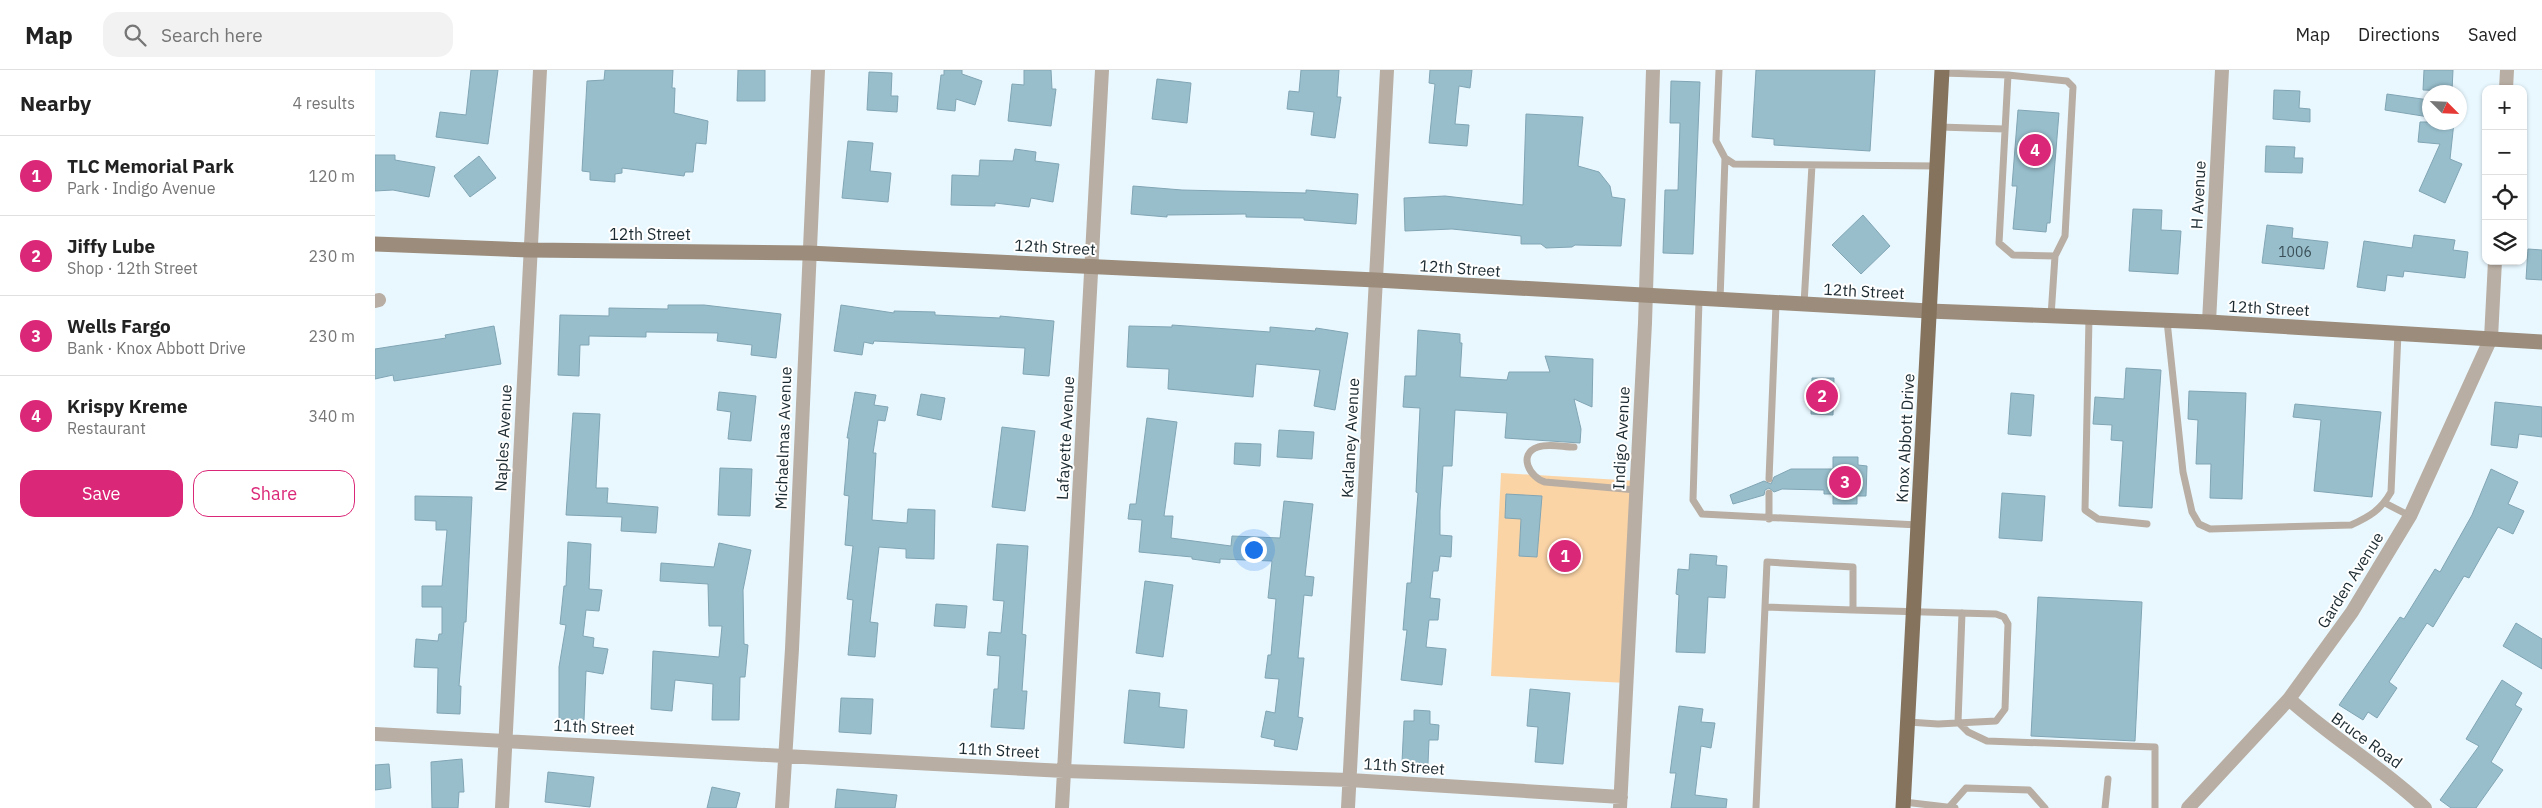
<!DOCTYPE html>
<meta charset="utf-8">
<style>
:root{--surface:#fff;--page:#f2f2f2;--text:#222;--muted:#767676;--line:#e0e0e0;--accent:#db2777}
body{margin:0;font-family:"IBM Plex Sans",sans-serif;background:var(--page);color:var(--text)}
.controls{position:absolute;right:15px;top:15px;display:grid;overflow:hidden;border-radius:10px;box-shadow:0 1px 4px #0004}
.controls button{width:45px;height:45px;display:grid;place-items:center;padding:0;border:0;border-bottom:1px solid var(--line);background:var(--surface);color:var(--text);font:25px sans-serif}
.compass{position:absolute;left:2047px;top:15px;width:45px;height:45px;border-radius:50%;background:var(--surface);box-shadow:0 1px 4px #0004;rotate:114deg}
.you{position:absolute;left:878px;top:479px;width:18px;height:18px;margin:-12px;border:4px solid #fff;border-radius:50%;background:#1a73e8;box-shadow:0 0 0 8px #1a73e833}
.badge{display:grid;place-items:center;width:32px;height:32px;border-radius:50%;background:var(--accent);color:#fff;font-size:16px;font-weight:700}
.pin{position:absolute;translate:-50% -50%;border:2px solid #fff;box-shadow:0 1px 5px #0006}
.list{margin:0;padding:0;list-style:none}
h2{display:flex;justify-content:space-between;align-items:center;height:65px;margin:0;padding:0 20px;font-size:21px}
h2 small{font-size:16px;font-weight:400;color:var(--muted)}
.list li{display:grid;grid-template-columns:32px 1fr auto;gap:15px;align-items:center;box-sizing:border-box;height:80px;padding:0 20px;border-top:1px solid var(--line)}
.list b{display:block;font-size:19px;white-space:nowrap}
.list p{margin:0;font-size:16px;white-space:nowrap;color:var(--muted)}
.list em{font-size:16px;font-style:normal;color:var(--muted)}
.actions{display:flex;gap:10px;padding:15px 20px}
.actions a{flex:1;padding:11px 0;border:1px solid var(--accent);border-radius:15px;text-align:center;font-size:18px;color:var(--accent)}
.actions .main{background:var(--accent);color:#fff}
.icon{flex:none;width:28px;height:28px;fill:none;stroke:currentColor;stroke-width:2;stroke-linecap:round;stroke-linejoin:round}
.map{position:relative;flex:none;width:2167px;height:738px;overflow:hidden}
header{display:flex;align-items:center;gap:30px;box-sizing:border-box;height:70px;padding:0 25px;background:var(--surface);border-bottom:1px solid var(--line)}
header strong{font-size:24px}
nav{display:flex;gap:28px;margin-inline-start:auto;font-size:18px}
.search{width:350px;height:45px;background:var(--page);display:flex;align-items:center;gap:12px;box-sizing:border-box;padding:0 18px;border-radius:15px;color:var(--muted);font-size:19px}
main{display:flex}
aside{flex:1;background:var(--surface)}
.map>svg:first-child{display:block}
</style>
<header>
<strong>Map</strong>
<div class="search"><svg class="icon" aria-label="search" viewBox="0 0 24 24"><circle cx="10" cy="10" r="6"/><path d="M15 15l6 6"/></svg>Search here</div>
<nav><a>Map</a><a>Directions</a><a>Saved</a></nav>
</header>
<main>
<aside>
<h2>Nearby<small>4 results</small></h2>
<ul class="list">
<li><span class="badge">1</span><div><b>TLC Memorial Park</b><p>Park · Indigo Avenue</p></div><em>120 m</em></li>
<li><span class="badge">2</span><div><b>Jiffy Lube</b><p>Shop · 12th Street</p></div><em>230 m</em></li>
<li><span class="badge">3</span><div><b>Wells Fargo</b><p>Bank · Knox Abbott Drive</p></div><em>230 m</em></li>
<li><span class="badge">4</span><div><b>Krispy Kreme</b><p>Restaurant</p></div><em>340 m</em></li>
</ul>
<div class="actions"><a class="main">Save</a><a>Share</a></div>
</aside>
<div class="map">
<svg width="2167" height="738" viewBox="0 0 2167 738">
<rect width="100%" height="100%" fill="#e9f8ff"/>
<path fill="#fbd4a6" d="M1126,403l136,8 -10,202 -136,-7z"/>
<path fill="#98becc" stroke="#81a5b4" d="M96,0h27l-10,74 -52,-7 4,-25 26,3z
M230,0h68l-1,18h3l-1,25 34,8 -2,23 -10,-1 -3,29h-8l-1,4 -62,-8v5l-7,1v8l-25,-2v-8l-8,-1 5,-90 17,-1z
M363,0h27v31h-28z
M569,0h18v4l20,7 -7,24 -19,-6 -1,12 -18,-2 4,-34h3z
M649,0h27l1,19h4l-5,37 -43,-5 4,-37 12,1z
M926,0h38l-2,27h4l-6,41 -24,-3 3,-23 -27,-3 2,-18 10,1z
M1055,0h42l-2,18 -11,-2 -4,38 14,1 -2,21 -38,-3 6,-59 -6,-1z
M1381,0h119l-5,81 -96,-6v-6l-22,-2z
M2049,0h29l-1,21 -29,-1z
M494,2l23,1 -1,23h7l-1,16 -30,-2z
M782,9l34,4 -4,40 -35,-4z
M1296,11l29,1 -7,172 -30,-1 2,-63h13l2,-67h-10z
M1899,20l26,1 -1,17 11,1v13l-37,-3z
M2012,24l42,6v17l-44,-7z
M1643,40l41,3 -9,110h-3l-1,9 -33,-3 4,-43h-5z
M1151,44l57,3 -5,49 21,6 11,14 2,11 13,2 -4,47 -46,-1 -3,2 -26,1 -5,-4h-20v-8l-69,-7 -47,2 -1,-33 41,-2 78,9z
M2045,52h34l-4,37 12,5 -17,39 -26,-12 21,-47 -22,-2z
M473,71l25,2 -3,28 21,2 -3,29 -46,-4z
M1891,76l29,1 -1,11h9l-1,15 -37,-1z
M640,79l21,3 -1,9 24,3 -6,38 -22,-4 -2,9 -34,-4v3l-44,-1 1,-30 27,1 1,-16 33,1z
M0,85h20v5l40,7 -6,30 -36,-7 -18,1z
M104,86l17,22 -26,19 -16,-21z
M758,116l49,4 124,3v-3l52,4 -2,30 -52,-4v-2l-58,-1v-3l-79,1v2l-36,-3z
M1758,139l29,1 -1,20 20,1 -3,43 -49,-3z
M1488,145l27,31 -29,28 -29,-29z
M1892,155l26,3 -1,10 36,4 -4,27 -62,-6z
M2039,165l41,5 -2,10 15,2 -3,26 -61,-7 -1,6 -16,-2 -2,16 -28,-4 7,-46 48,7z
M2153,179l14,1v30l-16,-1z
M293,235h36l77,9 -5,44 -25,-3 1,-10 -35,-4 1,-8 -72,-1v5l-57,-1v9h-9l-1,31 -21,-1 2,-60 49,1v-8l59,1z
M466,235l53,8v-2l41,1v3l65,3v-2l54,5 -5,55 -26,-2 2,-26 -151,-7 -1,3 -9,-2 -2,13 -28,-4z
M797,255l98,7v-5l45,4 1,-3 32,5 -13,77 -21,-4 6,-36 -64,-6 -3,33 -85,-8 1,-20 -42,-2 2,-41 43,1z
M119,256l7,38 -107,17 -1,-6 -18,4v-30l71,-11 -1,-3z
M1043,260l42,4v9h2l-2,34 47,3 2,-8h41l-5,-16 48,3 -1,48 -18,-8 7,30 -1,14 -75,-5 2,-25 -52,-3 -3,56h-9l-3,45v24l12,1 -1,21 -11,-1 -2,15h-5l-3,27 10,1 -2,21h-9l-3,27 20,2 -4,36 -41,-5 6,-50h-4l4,-47h4l7,-90 -2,-1 4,-84 -17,-1 2,-31h11z
M1751,298l35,2 -9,138 -33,-2 4,-65 -12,-1 1,-15 -19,-1 2,-27 29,2z
M1437,308h22l-1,37 -22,-1z
M1814,321l57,2 -4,106 -32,-1 1,-34h-15l2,-44 -10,-1z
M344,322l37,4 -5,45 -23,-2 3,-27 -14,-2z
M480,322l21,3 -2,10 14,2 -3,14 -7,-1 -5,33h3l-4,67 35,3 1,-14 27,1 -1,49 -28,-1v-9l-27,-2 -9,75 8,1 -3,34 -27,-2 5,-55 -6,-1 6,-53 -8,-1 4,-49 -5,-1 5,-57h-2z
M1636,323l23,2 -3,41 -23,-2z
M546,324l24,4 -4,22 -24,-5z
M2120,332l47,5v30l-23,-3 -2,14 -26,-3z
M1920,334l86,8 -9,85 -58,-6 7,-71 -28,-3z
M198,343l27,1 -4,74h12l-1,15 51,4 -2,26 -35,-2 1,-14 -56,-2z
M772,348l30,4 -13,94h9l-2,22 60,8 1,-10 48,2 4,-37 29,3 -8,72 9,1 -2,19 -8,-1 -6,63h6l-6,59 5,1 -6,32 -23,-4 1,-6 -14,-3 5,-26 9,2 4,-34 -14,-1 3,-23h3l5,-56 -8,-1 4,-37 -52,-2v4l-28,-4v-2l-53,-5 3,-32 -14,-1 2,-15h6z
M627,357l33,4 -10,80 -33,-4z
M904,360l35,2 -2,27 -35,-2z
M860,373l26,1 -1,22 -26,-2z
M1458,387h25v8l9,1 -1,30h-9v8h-24v-10h-9v-4l-42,-1 -8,3 -5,-4 -4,2 -1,5 -31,9 -3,-9 34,-14 7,3 3,-7 17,-8h42z
M345,398l32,1 -2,47 -32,-1z
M2116,399l27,13 -10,22 16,7 -11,23 -15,-7 -29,51 -5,-2 -31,51 -6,-4 -38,59 8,6 -20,30 -9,-6 -5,8 -24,-15 61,-88 4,2 31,-50 5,3 32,-57z
M1627,423l43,3 -3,45 -43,-3z
M1131,424l36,2 -5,61 -18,-1 2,-37 -16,-1z
M40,426l57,1 -6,125h-2l-5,64h2l-1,28 -23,-1 1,-45 -24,-1 2,-28 22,2 1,-7h3v-27h-20v-21h20l5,-56h-11v-9l-21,-1z
M193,472l23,2 -2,45 13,1 -3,21 -13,-1 -3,26 11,2 -1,9 15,2 -5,25 -17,-3 -2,49 -25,-1v-52l7,-42 -6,-1 4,-38h2z
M344,473l32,7 -8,40 1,54 4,1 -3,32h-5l-1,43h-27l1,-36 -38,-4 -3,31 -21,-2 2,-58 66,6 3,-31h-13l-1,-42 -48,-3 1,-18 53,4z
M622,474l31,2 -6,88 4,1 -4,56h5l-3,38 -33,-2 3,-38h4l2,-33 -13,-1 2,-23 12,1 3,-32 -11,-1z
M1315,484l27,2 -1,9 11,1 -2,32 -17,-1 -3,56 -29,-1 3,-57 -3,-1 2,-25 11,1z
M770,511l28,4 -10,72 -27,-4z
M1663,527l104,5 -7,139 -104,-5z
M561,534l31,2 -2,22 -31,-2z
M2141,553l26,16v30l-39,-23z
M2127,610l20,13 -7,12 7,4 -31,53 12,8 -27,38h-25l-11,-8 39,-54 -13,-7z
M1155,619l40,4 -7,71 -28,-2 3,-35 -11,-1z
M754,620l31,3 -1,14 28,3 -3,38 -60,-5z
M466,628l32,1 -2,35 -32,-2z
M1304,636l24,3 -2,13 14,1 -4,25 -10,-2 -6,49 32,4 -1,9h-55l5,-35h-6z
M1039,640l16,1v13l9,1 -1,15h-9l-1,24 -26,-2 2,-41h10z
M87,689l2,33h-5l-1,16h-26l-1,-46z
M14,694l2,24 -16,2v-25z
M173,702l46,5 -4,30 -45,-5z
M337,717l28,6 -4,15h-29z
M462,719l60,6 -2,13h-60z"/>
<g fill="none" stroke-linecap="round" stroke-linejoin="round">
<path stroke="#b9aea3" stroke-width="7" d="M1344,0l-3,71 9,17 9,6 203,2
M1567,3l66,2 -9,168 14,12 42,1
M1633,5l59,6 6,6 -8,149 -10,20 -4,60
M1564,57l66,2
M1324,230l-6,200 9,14 216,11
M1345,230l5,-142
M1429,234l8,-139
M1714,248l-4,192 13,9 49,5
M1792,251l16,151 9,40 7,12 11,5 141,-4c18,-8 30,-15 40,-33l7,-159
M1199,377c-11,0 -25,-4 -36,0 -21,7 -8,31 7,35l91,8
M1394,409l7,-175
M1394,423v26
M2010,433l25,13
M1478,540l143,4 8,3 4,7 -3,85 -9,12 -58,3 -30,-2
M1587,543l-4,109 10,10 19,9 168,6v61
M1529,732l51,6
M1575,736l16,-18 63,2 16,18
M1381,738l11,-246 86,5v43l-88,-3
M1730,738l3,-29"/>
<path stroke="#b9aea3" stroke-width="14" d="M2131,19l1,-19
M0,231l4,-1
M1834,252l13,-252
M1914,629c43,39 94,69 136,109
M0,664l689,37 286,9 271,17
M127,738l38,-738
M407,738l10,-159 26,-579
M687,738l40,-738
M973,738l39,-738
M1245,738l25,-485 8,-253
M1813,738l101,-109 63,-87 58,-96 81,-178 4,-77"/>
<path stroke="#9b8c7b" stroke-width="15" d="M0,174l154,6 279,3 568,27 553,31 280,11 333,20"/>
<path stroke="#85735e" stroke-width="15" d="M1528,738l39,-738"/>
</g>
<g text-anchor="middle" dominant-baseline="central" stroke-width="4" stroke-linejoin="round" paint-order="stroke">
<g font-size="14" fill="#3a4f57">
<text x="1920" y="182">1006</text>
</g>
<g font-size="16" fill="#1b2a30" stroke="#fff">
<text transform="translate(1823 125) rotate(-87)">H Avenue</text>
<text x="275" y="164">12th Street</text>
<text transform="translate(680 177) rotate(3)">12th Street</text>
<text transform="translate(1085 198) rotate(4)">12th Street</text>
<text transform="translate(1489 221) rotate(3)">12th Street</text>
<text transform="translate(1894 238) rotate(3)">12th Street</text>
<text transform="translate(128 368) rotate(-87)">Naples Avenue</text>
<text transform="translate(408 368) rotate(-88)">Michaelmas Avenue</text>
<text transform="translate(690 368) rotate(-87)">Lafayette Avenue</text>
<text transform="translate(975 368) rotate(-87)">Karlaney Avenue</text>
<text transform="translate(1246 368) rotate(-87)">Indigo Avenue</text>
<text transform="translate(1530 368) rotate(-87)">Knox Abbott Drive</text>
<text transform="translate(1975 510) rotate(-58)">Garden Avenue</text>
<text transform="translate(219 657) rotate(3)">11th Street</text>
<text transform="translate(1992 670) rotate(36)">Bruce Road</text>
<text transform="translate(624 680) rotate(3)">11th Street</text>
<text transform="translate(1029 696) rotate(4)">11th Street</text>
</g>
</g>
</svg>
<div class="controls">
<button>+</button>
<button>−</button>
<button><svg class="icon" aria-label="locate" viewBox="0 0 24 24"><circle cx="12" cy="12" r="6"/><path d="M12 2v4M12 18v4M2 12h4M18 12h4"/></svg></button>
<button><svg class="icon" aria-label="layers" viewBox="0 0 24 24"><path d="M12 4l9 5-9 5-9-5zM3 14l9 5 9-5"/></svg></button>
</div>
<svg class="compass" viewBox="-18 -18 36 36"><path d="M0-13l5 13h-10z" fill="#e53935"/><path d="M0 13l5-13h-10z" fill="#767676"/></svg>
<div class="you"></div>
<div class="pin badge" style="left:1190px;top:486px">1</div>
<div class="pin badge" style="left:1447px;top:326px">2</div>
<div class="pin badge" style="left:1470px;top:412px">3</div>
<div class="pin badge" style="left:1660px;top:80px">4</div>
</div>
</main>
